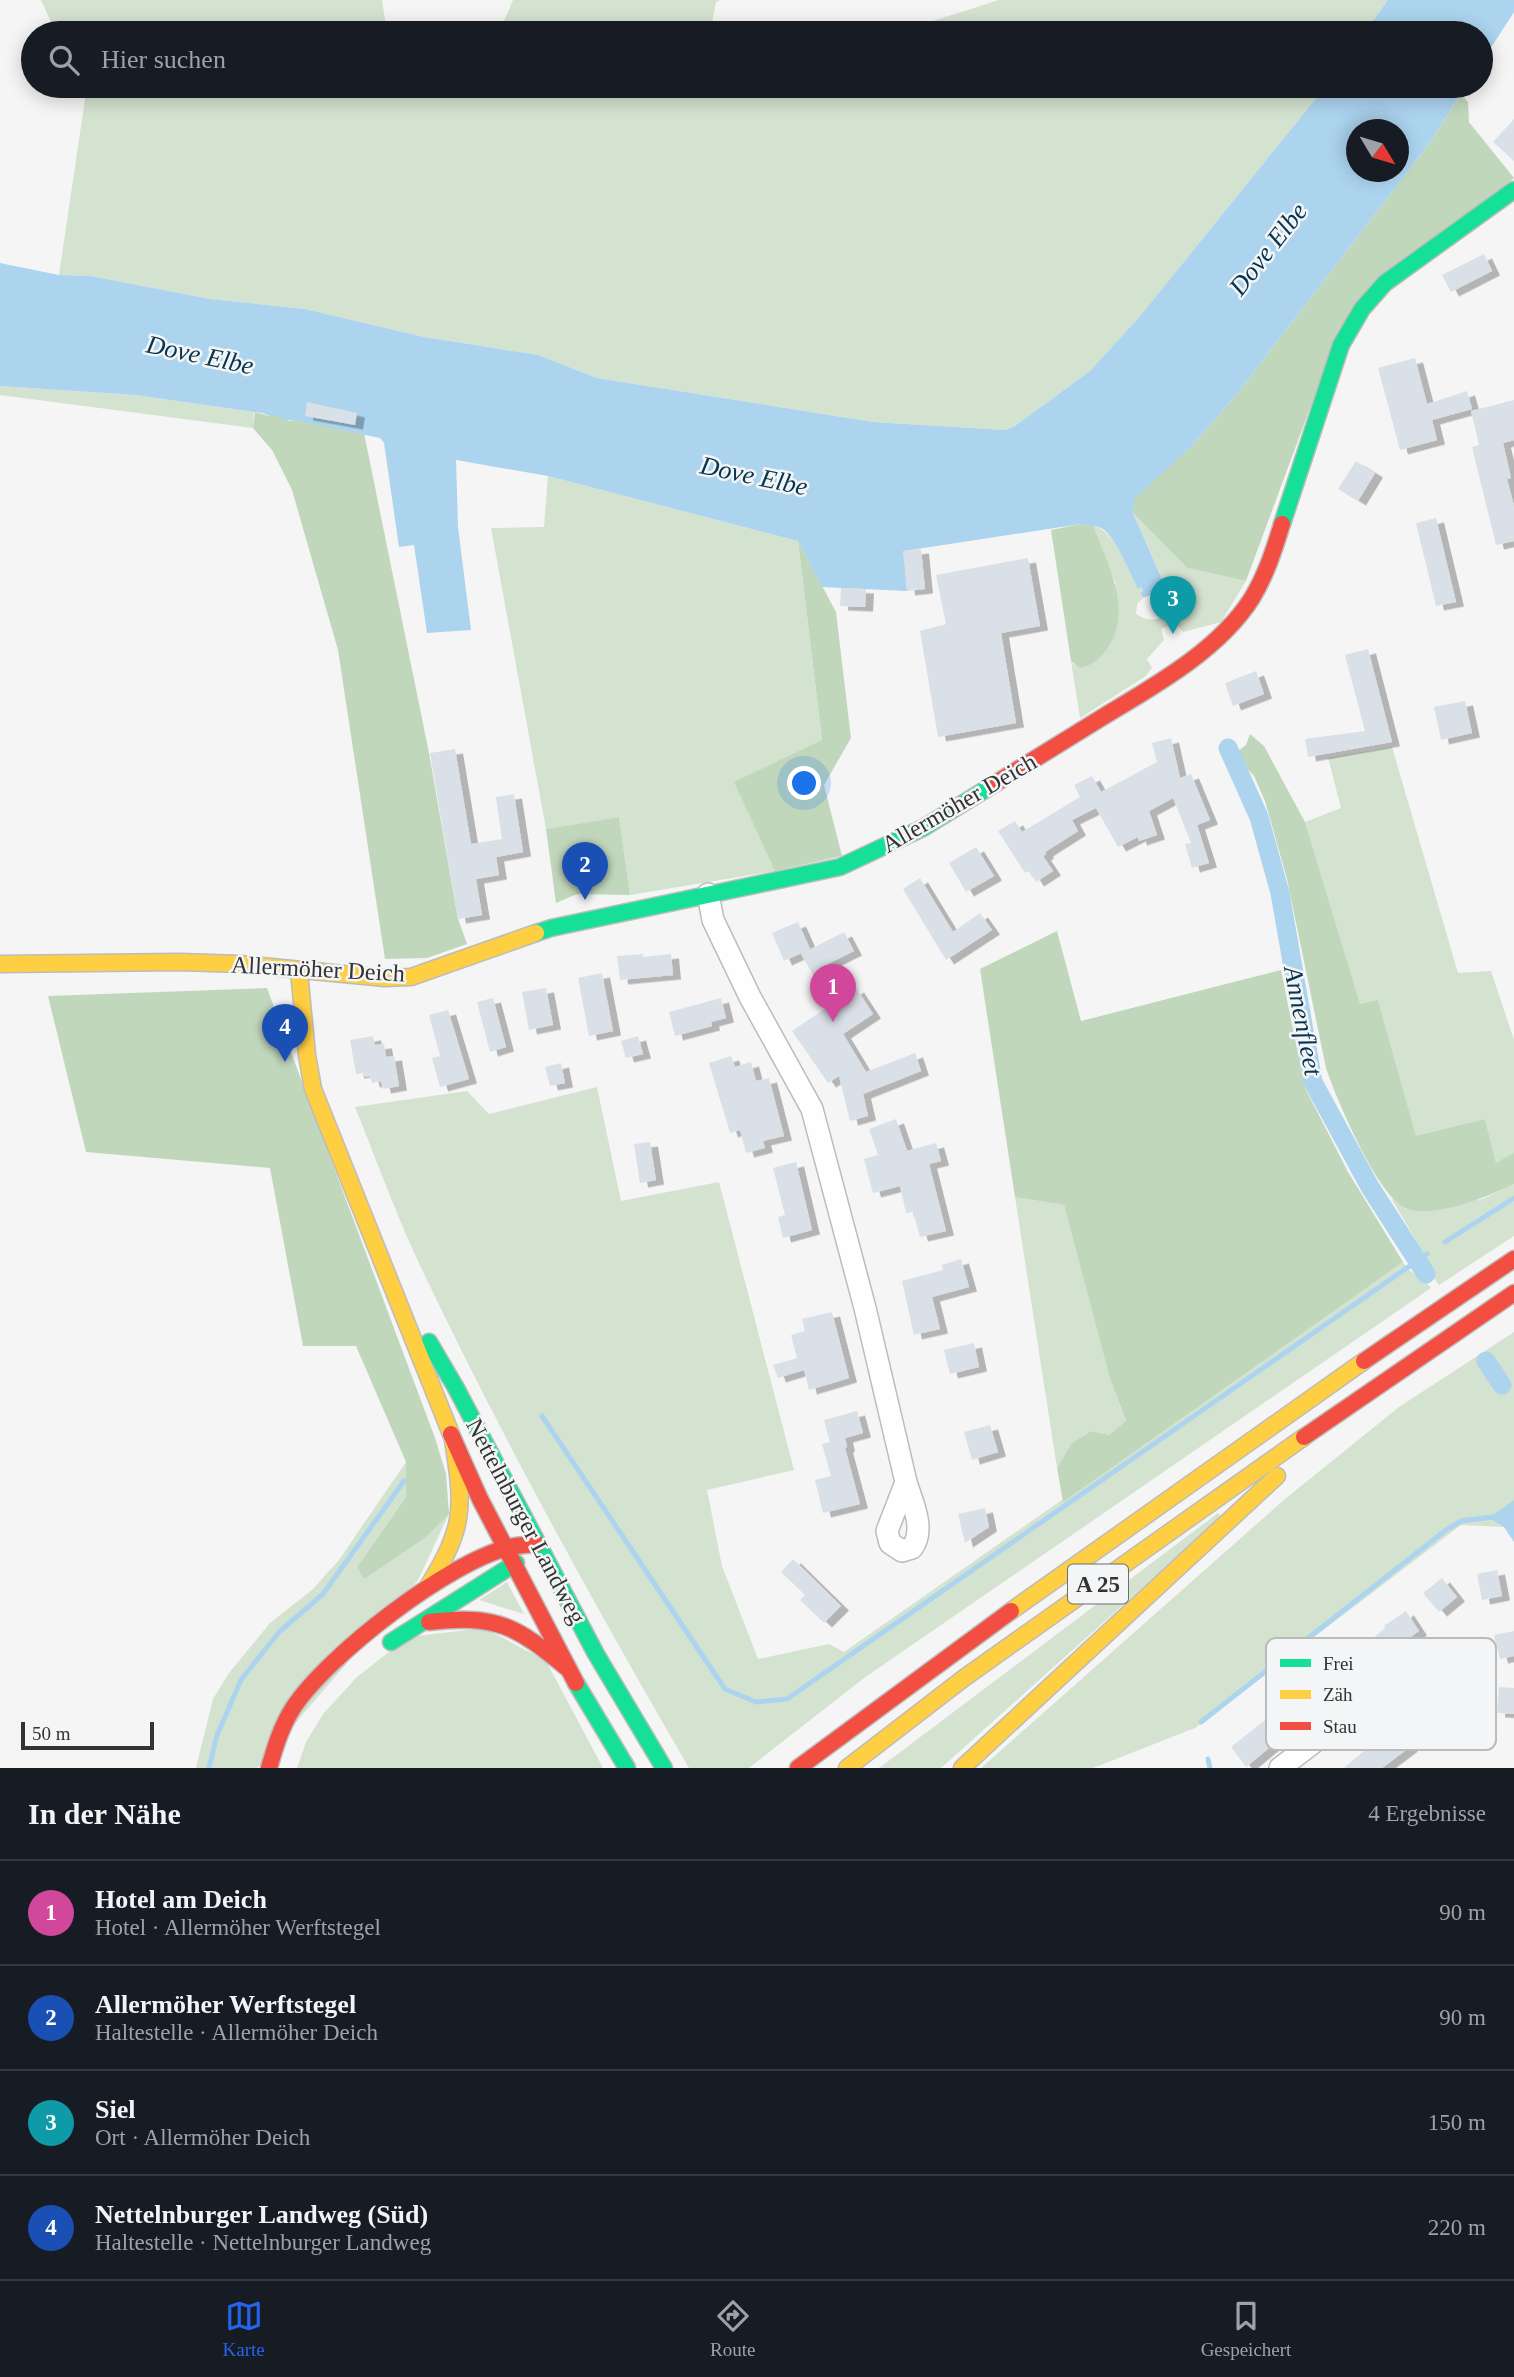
<!DOCTYPE html>
<html lang="de">
<meta charset="utf-8">
<style>
:root{--surface:#171b24;--page:#20242c;--text:#f1f3f6;--muted:#9ea1a6;--line:#363941;--accent:#2563eb}
body{margin:0;font-family:"Times New Roman",serif;background:var(--page);color:var(--text)}
.compass{position:absolute;left:1346px;top:119px;width:63px;height:63px;border-radius:50%;background:var(--surface);box-shadow:0 4px 18px #0003;rotate:128deg}
.scale{position:absolute;left:21px;bottom:18px;width:133px;box-sizing:border-box;padding-left:7px;border:4px solid #333;border-top:0;font-size:19px;line-height:24px;white-space:nowrap;color:#333;-webkit-text-stroke:5px #f4f5f6;paint-order:stroke}
.you{position:absolute;left:805px;top:784px;width:24px;height:24px;margin:-18px;border:5px solid #fff;border-radius:50%;background:#1a73e8;box-shadow:0 0 0 10px #1a73e833}
.badge{display:grid;place-items:center;width:46px;height:46px;border-radius:50%;background:var(--accent);color:#fff;font-size:23px;font-weight:700}
.pin{position:absolute;translate:-50% -58px;filter:drop-shadow(0 2px 4px #0008)}
.pin::after{content:'';position:absolute;top:37px;width:24px;height:21px;background:inherit;clip-path:polygon(0 0,100% 0,50% 100%)}
.list{margin:0;padding:0;list-style:none}
h2{display:flex;justify-content:space-between;align-items:center;height:91px;margin:0;padding:0 28px;font-size:30px}
h2 small{font-size:23px;font-weight:400;color:var(--muted)}
.list li{display:grid;grid-template-columns:46px 1fr auto;gap:21px;align-items:center;box-sizing:border-box;height:105px;padding:0 28px;border-top:2px solid var(--line)}
.list b{display:block;font-size:26px;white-space:nowrap}
.list p{margin:0;font-size:23px;white-space:nowrap;color:var(--muted)}
.list em{font-size:23px;font-style:normal;color:var(--muted)}
.icon{flex:none;width:38px;height:38px;fill:none;stroke:currentColor;stroke-width:2;stroke-linecap:round;stroke-linejoin:round}
.map{position:relative;flex:none;width:1514px;height:1768px;overflow:hidden}
.search{position:absolute;background:var(--surface);box-shadow:0 4px 18px #0003;left:21px;right:21px;top:21px;height:77px;display:flex;align-items:center;gap:18px;box-sizing:border-box;padding:0 24px;border-radius:38px;color:var(--muted);font-size:26px}
.sheet{height:511px;background:var(--surface)}
nav{display:flex;justify-content:space-around;align-items:center;box-sizing:border-box;height:98px;border-top:2px solid var(--line);background:var(--surface);font-size:19px;color:var(--muted)}
nav a{display:grid;justify-items:center;gap:4px}
nav .on{color:var(--accent)}
.map>svg:first-child{display:block}
</style>
<div class="map">
<svg width="1514" height="1768" viewBox="0 0 1514 1768">
<defs>
<filter id="shadow"><feDropShadow dx="8" dy="4.5" stdDeviation="0" flood-color="#0004"/></filter>
</defs>
<rect width="100%" height="100%" fill="#f5f5f5"/>
<path fill="#d4e2d0" d="M41,0h341l5,33h-331z
M513,0h207l-4,2 -6,31h-269l60,-5z
M999,0h389l-24,33h-469z
M79,86h620l-1,11 33,-11h595l-185,229 -51,56 -75,55 -10,4 -132,-8 -276,-44 -59,-23 -114,-18 -119,-28 -95,-10 -119,-23 -32,-1 26,-176z
M0,386l135,9 119,17 -1,16 -253,-33z
M548,476l250,65 24,200 -47,130 -145,24 -11,-78 -73,12 -55,-301 53,-1z
M1133,513l54,55 59,13 -25,41 -38,10 -7,-9 -15,6 3,11 -17,19 5,9 -6,8 -66,42 -9,-57 3,4 42,-81 -23,-59c23,7 34,43 45,63l3,-1 2,4 -3,2 3,5 -6,6 -1,10c13,8 21,7 35,-1l-11,-23 6,-3z
M1392,747l66,226 33,-2 23,69v113l-18,11 -11,-45 -69,18 -38,-137 -18,5 -55,-183 36,-14 -13,-50z
M597,1087l24,114 98,-19 75,288 -87,20 15,76 36,93 71,-15 15,8 559,-390c7,12 20,15 28,26l-567,390 -115,90h-60c-93,-160 -183,-323 -263,-490 -27,-55 -48,-114 -71,-171l112,-16 22,23z
M1514,1184v52l-75,49 -8,-11 -4,-15 -36,-61 15,11 77,-10z
M1015,1197l49,8 46,174 16,43 -17,13 -18,-4 -18,12 -16,25z
M1514,1332v168l-4,5 -6,22 -43,-2 -266,203 -102,40h-112l304,-269 114,-92z
M406,1462v35l-49,70 8,11 84,-64 -31,66 -161,188h-61l17,-69 16,-26 41,-50 43,-34 26,-29z
M1218,1513l3,4 -280,251h-62z
M507,1582l17,32 -45,-14z
M484,1628l62,33 57,107h-306l9,-26 17,-28 34,-37 51,-40z"/>
<path fill="#c1d7bc" d="M1461,94l7,8 1,20 45,56 -178,160 -90,243 -59,-13 -54,-55v-14l56,-50 47,-54 192,-250z
M255,412l14,4h11l9,5 5,-1 70,13 65,320 29,166 9,25 -40,14 -42,1 -47,-309 -46,-160 -20,-40 -19,-22z
M1081,524l12,1c14,37 42,87 13,125 -6,9 -15,16 -26,18l-9,-7 -20,-131z
M798,541l38,71 15,126 -27,47 18,71 -67,15 -41,-89 88,-42z
M1250,734l14,12 41,76 55,182 18,-4 38,136 69,-17 11,44 18,-10v31c-24,12 -83,36 -109,24 -28,-13 -69,-110 -79,-140l-39,-189 -22,-78 -11,-25 -20,-22 12,-9z
M619,817l11,78 -53,-1 -21,9 -10,-74z
M1057,931l24,90 200,-51 24,118 43,84 55,90 -340,240 -6,-34 15,-25 19,-12 18,4 17,-14 -16,-42 -46,-174 -49,-8 -35,-228z
M267,988l168,450 11,36 3,40 -23,23 -62,42 -7,-12 49,-70v-35l-50,-116h-53l-33,-178 -184,-16 -38,-156z"/>
<path fill="#acd4ef" fill-rule="evenodd" d="M1388,0h126v12l-33,51v-30h-117z
M1326,86h140l-38,59 -192,250 -47,54 -55,50 -1,14 33,75 -6,2v9l-3,2 -7,-6 -7,3 -3,-5 3,-2 -2,-4 -3,2c-8,-16 -21,-49 -35,-60 -6,-4 -15,-4 -22,-5l-177,27 3,40 -85,-4 -24,-46 -250,-65 -92,-16 2,67 13,103 -44,3 -13,-88 -15,2 -15,-104 -4,-5 -86,-18h-9l-6,-4h-9l-8,-3 -127,-18 -135,-9v-123l59,12 32,1 119,23 95,10 119,28 114,18 59,23 276,44 132,8 10,-4 75,-55 51,-56zM1356,130h42v42h-42z
M1514,1500v42l-10,-15 -15,-9z"/>
<g fill="none" stroke-linecap="round" stroke-linejoin="round">
<path stroke="#acd4ef" stroke-width="5" d="M1445,1242l69,-44
M542,1416l183,273 31,13 31,-3 640,-445
M1201,1722l245,-192 15,-9 32,-4
M1208,1759l2,9
M209,1768l8,-33 24,-55 38,-48 44,-38 81,-113"/>
<path stroke="#acd4ef" stroke-width="19" d="M1228,748l31,69 21,76 33,189 57,105 56,87
M1486,1361l16,24"/>
</g>
<path fill="#dae0e7" filter="url(#shadow)" d="M1514,119v42l-21,-19z
M1484,254l8,17 -41,21 -9,-17z
M1415,358l12,46 40,-13 5,18 -40,11 5,20 -37,10 -22,-82z
M1514,400v40l-11,3 8,35 -4,1 7,27v35l-18,4 -24,-98 7,-2 -8,-34z
M307,402l50,11 -2,12 -50,-9z
M1356,461l19,12 -17,28 -20,-12z
M1436,518l20,84 -20,4 -20,-83z
M921,549l4,40 -18,2 -4,-40z
M1028,558l12,68 -39,7 15,90 -78,14 -18,-106 26,-7 -10,-49z
M841,588l25,1 -1,18 -25,-1z
M1368,649l24,93 -84,15 -3,-18 60,-8 -20,-76z
M1256,671l8,23 -31,12 -8,-23z
M1465,701l7,32 -31,7 -7,-33z
M1171,738l9,40 11,-4 19,46 -13,5 12,38 -17,5 -7,-24 6,-1 -18,-45 -24,13 8,24 -18,6 -1,-4 -20,10 -22,-39 -24,12 6,11 -33,21 1,2 -3,2 10,15 -17,11 -7,-11 -4,2 -27,-42 17,-10 7,11 58,-35 -6,-12 18,-9 9,16 56,-30 -5,-19z
M455,749l16,95 31,-5 -6,-42 18,-3 9,58 -27,5 3,18 -23,4 6,36 -24,4 -28,-166z
M976,847l18,29 -28,16 -17,-29z
M920,878l33,54 27,-19 12,17 -46,30 -43,-71z
M798,922l12,27 -26,12 -12,-28z
M844,932l10,19 -28,14 5,9 -14,8 -16,-28z
M643,954v3l28,-3 2,21 -53,5 -3,-24z
M602,973l11,58 -24,5 -11,-58z
M546,988l7,37 -24,5 -7,-38z
M856,988l17,26 -30,20 23,38 49,-19 6,18 -58,23 5,22 -18,5 -11,-45 -11,7 -36,-52z
M493,998l13,49 -16,5 -13,-50z
M721,998l5,20 -15,4 1,4 -37,10 -6,-24z
M448,1010l21,69 -29,8 -8,-29 8,-2 -11,-41z
M373,1036l2,9 9,-1 2,13 8,-1 5,30 -16,3 -2,-8 -9,2 -2,-7 -6,1 -1,-4 -7,1 -6,-34z
M638,1036l5,18 -17,4 -5,-17z
M731,1056l4,11 16,-5 5,19 13,-3 15,58 -21,5 2,7 -19,5 -6,-23 -10,3 -21,-70z
M561,1063l4,20 -15,3 -5,-19z
M896,1119l11,32 29,-8 5,18 -12,3 17,67 -26,6 -7,-25 -7,1 -6,-27 -27,7 -9,-34 14,-4 -9,-26z
M650,1142l6,38 -16,3 -6,-39z
M796,1162l16,68 -29,8 -5,-21 7,-2 -12,-47z
M961,1259l8,28 -37,10 8,32 -26,6 -12,-54 41,-11 -1,-5z
M832,1312l17,66 -40,12 -5,-20 -26,8 -5,-13 24,-7 -6,-23 14,-4 -3,-12z
M974,1343l5,24 -29,7 -6,-24z
M857,1411l6,22 -18,5 2,9 -2,1 15,56 -37,9 -8,-33 16,-4 -9,-32 8,-2 -6,-22z
M990,1425l8,27 -26,8 -8,-28z
M985,1508l4,19 -24,16 -7,-29z
M793,1559l48,47 -17,17 -24,-23 5,-5 -24,-23z
M1497,1570l5,26 -20,4 -5,-26z
M1442,1578l15,19 -18,15 -16,-19z
M1406,1611l13,20 -36,25 1,2 -19,15 -60,45 -59,49 -15,-20 38,-30 -1,-2 20,-17 2,1 41,-30 2,3 52,-44 -1,-2z
M1514,1631v25l-14,3 -6,-24z
M1499,1687l15,1v26l-17,-1z
M1393,1726l17,21 -28,21h-38z"/>
<g fill="none" stroke-linecap="round" stroke-linejoin="round">
<g stroke="#bcbcbc" stroke-width="24">
<path id="street" d="M708,894l5,26 37,77 62,112 53,199 41,174 -19,49 3,12 12,8 10,-3c14,-19 0,-46 -6,-66
M1280,1768l139,-106 33,-6"/>
</g>
<g stroke="#bcbcbc" stroke-width="19">
<path id="fast" d="M1282,524l59,-179 21,-36 23,-26 129,-93
M536,933l15,-5 289,-61 83,-39 73,-45
M429,1342l27,46 140,266 68,114
M391,1642l125,-79
M576,1683l51,85"/>
</g>
<g stroke="#bcbcbc" stroke-width="19">
<path id="slow" d="M0,964l180,-2 60,2 145,14 26,-1 125,-44
M299,971l8,84 6,34 138,345
M427,1588c38,-61 37,-79 26,-148
M1011,1611l353,-250
M847,1768l117,-90 340,-241
M962,1768l315,-292"/>
</g>
<g stroke="#bcbcbc" stroke-width="19">
<path id="jam" d="M996,783c36,-22 73,-45 110,-68 50,-30 114,-66 146,-117 14,-23 22,-48 30,-74
M1364,1361l150,-102
M451,1434l29,65 96,184
M1304,1437l210,-144
M429,1622c68,-8 87,4 138,46
M269,1768c6,-21 12,-41 24,-60 35,-53 155,-146 217,-161 9,-2 18,-2 27,-3
M798,1768l213,-157"/>
</g>
<use href="#street" stroke="#fefefe" stroke-width="21"/>
<use href="#fast" stroke="#16e098" stroke-width="16"/>
<use href="#slow" stroke="#ffcf43" stroke-width="16"/>
<use href="#jam" stroke="#f24e42" stroke-width="16"/>
</g>
<g text-anchor="middle" dominant-baseline="central" stroke-width="5" stroke-linejoin="round" paint-order="stroke">
<rect fill="#f4f5f6" stroke="#6d6d6e" stroke-width="2" x="1068" y="1564.5" width="60" height="39" rx="5"/>
<g font-size="23" font-weight="bold" fill="#333">
<text x="1098" y="1584">A 25</text>
</g>
<g font-size="24" fill="#333" stroke="#f4f5f6">
<text transform="translate(959 803) rotate(-30)">Allermöher Deich</text>
<text transform="translate(318 969) rotate(3)">Allermöher Deich</text>
<text transform="translate(526 1521) rotate(62)">Nettelnburger Landweg</text>
</g>
<g font-size="26" font-style="italic" fill="#073650" stroke="#f4f5f6">
<text transform="translate(1268 249) rotate(-52)">Dove Elbe</text>
<text transform="translate(200 355) rotate(12)">Dove Elbe</text>
<text transform="translate(754 476) rotate(12)">Dove Elbe</text>
<text transform="translate(1303 1021) rotate(79)">Annenfleet</text>
</g>
</g>
<rect x="1266" y="1638" width="230" height="112" rx="10" fill="#f4f5f6" stroke="#babbbc" stroke-width="2"/>
<rect x="1280" y="1659" width="31" height="8" fill="#16e098"/>
<rect x="1280" y="1690" width="31" height="9" fill="#ffcf43"/>
<rect x="1280" y="1722" width="31" height="8" fill="#f24e42"/>
<g font-size="19" fill="#333">
<text x="1323" y="1670">Frei</text>
<text x="1323" y="1701">Zäh</text>
<text x="1323" y="1733">Stau</text>
</g>
</svg>
<svg class="compass" viewBox="-18 -18 36 36"><path d="M0-13l5 13h-10z" fill="#e53935"/><path d="M0 13l5-13h-10z" fill="#9ea1a6"/></svg>
<div class="scale">50 m</div>
<div class="you"></div>
<div class="pin badge" style="left:833px;top:1022px;background:#d1479c">1</div>
<div class="pin badge" style="left:585px;top:900px;background:#1a4fb4">2</div>
<div class="pin badge" style="left:1173px;top:634px;background:#0f9aa8">3</div>
<div class="pin badge" style="left:285px;top:1062px;background:#1a4fb4">4</div>
<div class="search"><svg class="icon" aria-label="search" viewBox="0 0 24 24"><circle cx="10" cy="10" r="6"/><path d="M15 15l6 6"/></svg>Hier suchen</div>
</div>
<section class="sheet">
<h2>In der Nähe<small>4 Ergebnisse</small></h2>
<ul class="list">
<li><span class="badge" style="background:#d1479c">1</span><div><b>Hotel am Deich</b><p>Hotel · Allermöher Werftstegel</p></div><em>90 m</em></li>
<li><span class="badge" style="background:#1a4fb4">2</span><div><b>Allermöher Werftstegel</b><p>Haltestelle · Allermöher Deich</p></div><em>90 m</em></li>
<li><span class="badge" style="background:#0f9aa8">3</span><div><b>Siel</b><p>Ort · Allermöher Deich</p></div><em>150 m</em></li>
<li><span class="badge" style="background:#1a4fb4">4</span><div><b>Nettelnburger Landweg (Süd)</b><p>Haltestelle · Nettelnburger Landweg</p></div><em>220 m</em></li>
</ul>
</section>
<nav>
<a class="on"><svg class="icon" aria-label="map" viewBox="0 0 24 24"><path d="M3 6l6-2 6 2 6-2v14l-6 2-6-2-6 2zM9 4v14M15 6v14"/></svg>Karte</a>
<a><svg class="icon" aria-label="directions" viewBox="0 0 24 24"><path d="M12 3l9 9-9 9-9-9zM9 14v-3h6M13 9l2 2-2 2"/></svg>Route</a>
<a><svg class="icon" aria-label="saved" viewBox="0 0 24 24"><path d="M7 4h10v16l-5-4-5 4z"/></svg>Gespeichert</a>
</nav>
